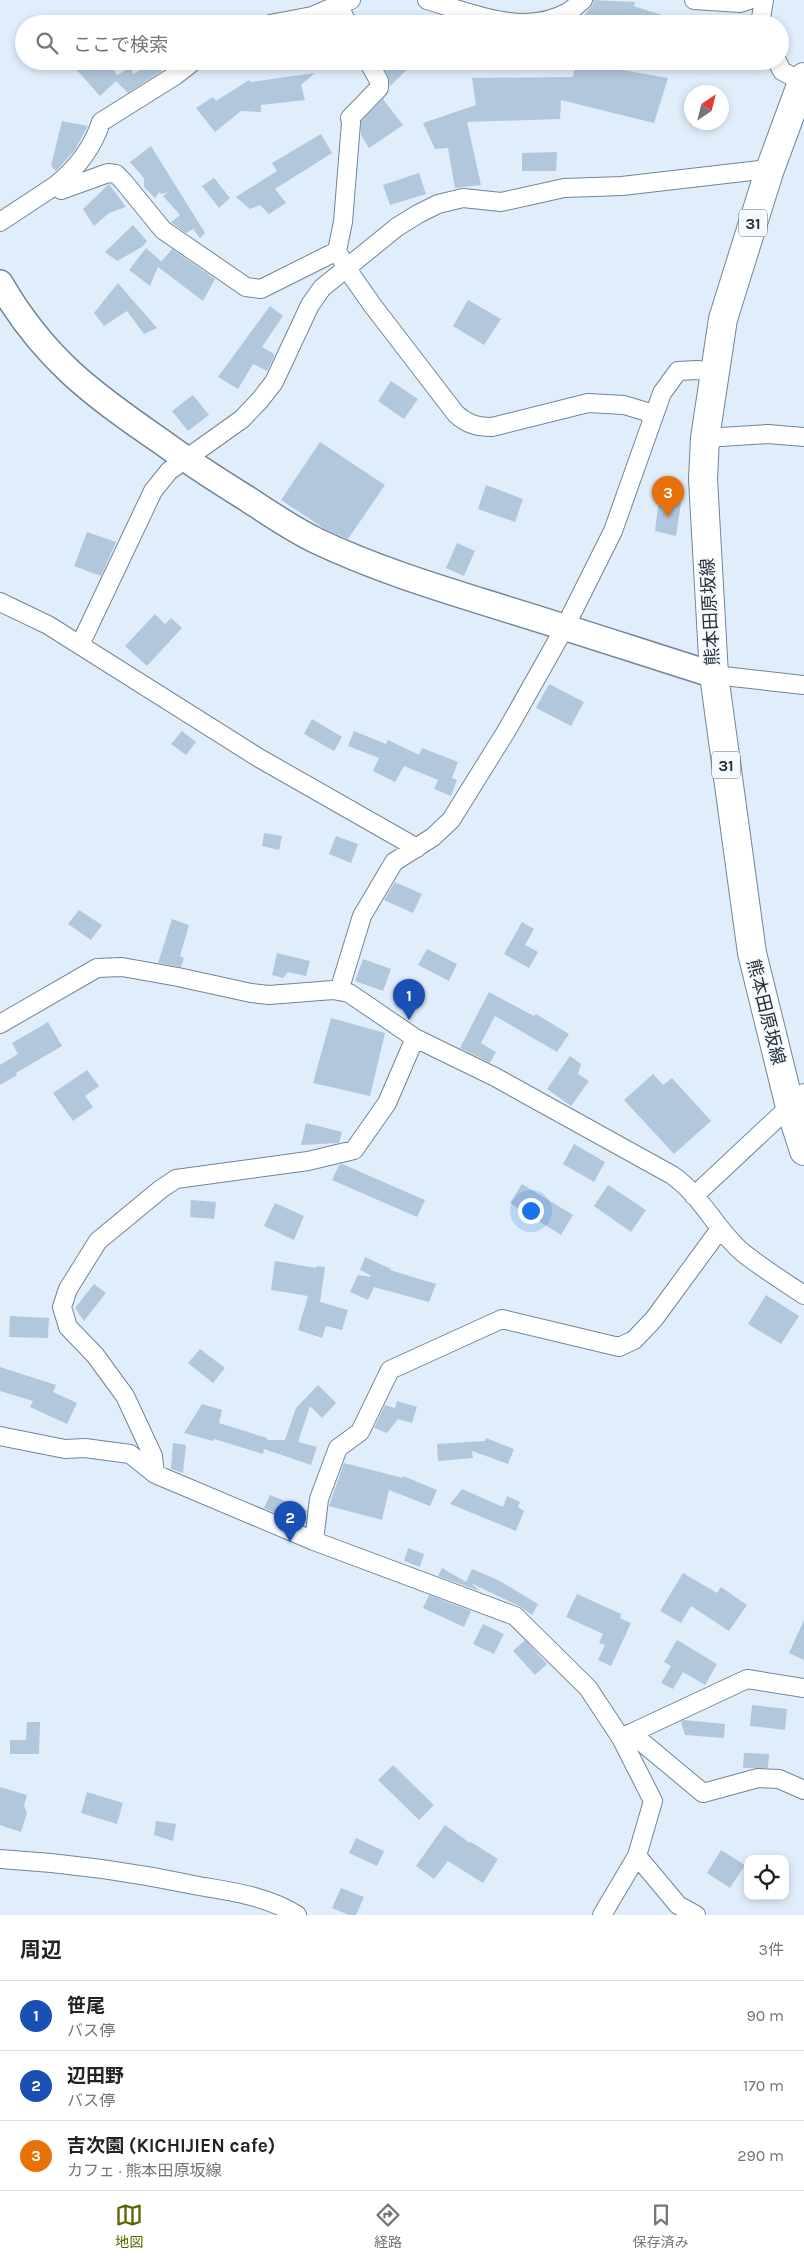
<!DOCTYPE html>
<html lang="ja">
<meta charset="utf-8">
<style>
:root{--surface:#fff;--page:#f2f2f2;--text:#222;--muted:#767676;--line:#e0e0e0;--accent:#5c6300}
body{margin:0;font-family:Karla,"Noto Sans JP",sans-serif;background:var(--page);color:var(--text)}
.controls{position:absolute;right:15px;bottom:15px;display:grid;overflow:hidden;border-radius:10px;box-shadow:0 2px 8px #0003}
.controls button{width:45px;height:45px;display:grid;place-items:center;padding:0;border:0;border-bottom:1px solid var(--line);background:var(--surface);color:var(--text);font:25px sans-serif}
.compass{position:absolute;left:684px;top:85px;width:45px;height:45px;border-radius:50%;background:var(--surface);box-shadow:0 2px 8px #0003;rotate:35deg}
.you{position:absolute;left:530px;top:1210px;width:18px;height:18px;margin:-12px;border:4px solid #fff;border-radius:50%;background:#1a73e8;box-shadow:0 0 0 8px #1a73e833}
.badge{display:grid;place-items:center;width:32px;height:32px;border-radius:50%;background:var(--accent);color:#fff;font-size:16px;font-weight:700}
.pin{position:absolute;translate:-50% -41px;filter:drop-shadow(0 1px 2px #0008)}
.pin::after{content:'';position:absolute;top:26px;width:18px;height:15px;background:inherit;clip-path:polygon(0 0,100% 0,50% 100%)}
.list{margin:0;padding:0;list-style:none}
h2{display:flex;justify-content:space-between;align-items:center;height:65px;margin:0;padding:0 20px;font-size:21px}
h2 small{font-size:16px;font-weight:400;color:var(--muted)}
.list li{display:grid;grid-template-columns:32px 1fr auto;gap:15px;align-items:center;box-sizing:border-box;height:70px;padding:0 20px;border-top:1px solid var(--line)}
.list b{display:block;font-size:19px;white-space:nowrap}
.list p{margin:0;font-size:16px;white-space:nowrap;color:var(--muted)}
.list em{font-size:16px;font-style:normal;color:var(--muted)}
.icon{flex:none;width:28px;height:28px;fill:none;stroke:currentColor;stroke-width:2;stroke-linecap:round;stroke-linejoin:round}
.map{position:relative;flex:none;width:804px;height:1915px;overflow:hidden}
.search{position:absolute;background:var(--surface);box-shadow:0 2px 8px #0003;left:15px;right:15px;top:15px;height:55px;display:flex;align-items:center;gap:12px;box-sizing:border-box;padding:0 18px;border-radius:28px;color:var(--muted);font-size:19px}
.sheet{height:275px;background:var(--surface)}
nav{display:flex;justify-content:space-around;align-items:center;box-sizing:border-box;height:70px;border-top:1px solid var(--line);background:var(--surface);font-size:14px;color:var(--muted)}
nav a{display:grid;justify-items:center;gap:2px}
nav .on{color:var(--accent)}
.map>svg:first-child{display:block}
</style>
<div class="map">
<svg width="804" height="1915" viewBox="0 0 804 1915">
<rect width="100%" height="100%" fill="#e0eefb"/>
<path fill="#b1c7dc" d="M593,0l42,2 -1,4 46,15v3h-103l16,-20z
M81,61h27l9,14 14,-8 2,7 23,-13 6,10 -34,22 -12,-12 -16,15 -26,-29z
M380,61h36l-26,25 -2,-10z
M576,62l92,16 -14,45 -93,-23 -1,19 -93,3 14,63 -26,3 -7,-40 -13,1 -12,-26 53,-18 -4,-27 101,-1z
M315,73l-14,12 4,15 -44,5v7l-20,-1 -26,21 -19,-24 17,-11 3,4 33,-21 2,2z
M383,99l20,26 -34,23 -8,-13v-14z
M62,121l26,5 -13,24 -19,21 -5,-5z
M321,134l11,19 -57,36 11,14 -17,11 -9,-9 -10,4 -14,-12 41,-26 -5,-8z
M151,146l54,87 -5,5 -7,-9 -7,4 -15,-11 9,-7 -17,-19 5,-4 -7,2 -2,-2 -4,6 -11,-11v-9l-14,-16z
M557,152l-1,19h-34v-18z
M419,173l7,21 -36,11 -7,-20z
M214,178l16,20 -11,10 -17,-22z
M109,184l17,23 -17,6 -15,13 -11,-17z
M133,225l14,16 -5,6 -25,14 -12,-9z
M146,248l15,13 -1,2 12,-14 43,30 -12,22 -45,-34 -8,19 -21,-16z
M118,283l18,21 21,24 -13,6 -17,-23 -23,15 -10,-13z
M468,300l33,19 -17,26 -31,-19z
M270,306l13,10 -21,31 12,7v3l-7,14 -14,-7 -15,25 -20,-12z
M391,381l27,18 -14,20 -26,-18z
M193,395l16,20 -21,16 -16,-20z
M320,442l65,43 -37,54 -23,-10 -44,-29z
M486,485l37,14 -8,23 -37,-13z
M659,499l22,4 -5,33 -21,-5z
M87,532l29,10 -15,34 -27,-10z
M457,543l18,8 -11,25 -18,-8z
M155,614l10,10 6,-6 11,10 -35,38 -22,-20z
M549,684l35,18 -13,24 -35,-18z
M312,719l30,18 -8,14 -30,-17z
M182,731l14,11 -10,13 -15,-11z
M354,731l32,13 2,-4 31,15 3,-7 36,14 -6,16 5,2 -6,16 -17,-7 4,-9 -34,-14 -9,16 -22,-11 6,-13 -31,-12z
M264,833l18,3 -3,14 -17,-4z
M336,836l22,8 -7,19 -22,-9z
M395,882l27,12 -9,19 -29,-13z
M79,910l23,15 -11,15 -23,-16z
M172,919l17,6 -9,31 4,2 -3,9 -23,-4z
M522,922l12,7 -9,16 13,7 -9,16 -25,-14z
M427,949l30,15 -8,17 -31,-16z
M277,953l33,8 -4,15 -18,-4 -5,6 -11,-3z
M363,959l28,10 -8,22 -28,-10z
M489,992l45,24 2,-2 33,20 -12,18 -62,-36 -14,27 15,9 -6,11 -30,-15z
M331,1018l54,15 -15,63 -57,-13z
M48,1022l14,24 -46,27 1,2 -17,10v-20l18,-11 -6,-11z
M570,1056l11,8 -3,10 11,7 -18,25 -24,-17z
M87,1070l12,16 -14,10 8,11 -20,14 -20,-28z
M653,1074l10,11 9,-7 39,43 -37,33 -50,-54z
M306,1123l36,9 -3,11 -38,2z
M574,1144l31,18 -11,20 -31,-18z
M342,1164l83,36 -8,17 -85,-37 7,-15z
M522,1184l51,31 -12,20 -51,-32z
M608,1185l38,25 -15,22 -37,-26z
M191,1200l25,2 -2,17 -24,-2z
M275,1203l29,13 -10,24 -30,-14z
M365,1257l26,12 -1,1 46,14 -7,18 -55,-15 -6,13 -18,-8 8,-17 12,2v-2l-10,-5z
M275,1261l41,7 1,-2 8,1 -5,35 28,8 -6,20 -16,-4 -4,12 -24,-8 10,-34 -37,-6z
M94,1284l12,9 -22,28 -9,-13z
M766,1295l33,21 -18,28 -33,-20z
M10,1316l39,2 -1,20 -39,-1z
M200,1349l25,19 -12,15 -25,-20z
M0,1367l56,18 -3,7 24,11 -10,21 -37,-17 3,-6 -33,-10z
M318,1385l18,18 -14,15 -12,-12 -12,36 19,5 -6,18 -47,-16 -1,5 -49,-15 -1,2 -29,-8 18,-29 20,6 -3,13 48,15v2h18l11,-32z
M397,1401l20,6 -5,16 -14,-4 -11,14 -13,-5 11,-23 10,3z
M486,1438l28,11 -6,15 -36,-13 1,7 -35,3 -1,-17 48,-3z
M173,1443l13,2 -3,28 -12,-4z
M344,1463l59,15v-2l34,14 -7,16 -41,-16 -7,30 -53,-14z
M462,1489l41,18 4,-11 13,6 -2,5 6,4 -8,20 -66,-27z
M270,1495l37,15 -4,15 -39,-17z
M408,1548l16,6 -4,13 -16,-6z
M442,1568l24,14 6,-13 26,11 40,24 -6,11 -13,-9 -48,-23 9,8 -42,-15z
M683,1573l34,20 4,-6 26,18 -18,26 -38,-25 -10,17 -21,-12z
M577,1594l44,20 -1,4 11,5 -20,43 -13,-6 7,-15 -6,-2 4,-9 -37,-17z
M429,1595l42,16 -7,16 -41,-19z
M804,1620v40l-15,-7z
M483,1624l21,10 -10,20 -21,-10z
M525,1640l22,24 -12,11 -22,-24z
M677,1640l40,24 -12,21 -22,-13 -10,17 -12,-6 10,-17 -7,-4z
M752,1705l35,4 -2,21 -35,-4z
M684,1720l41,4 -1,14 -39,-3 -4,-13z
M27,1722h13l-1,32h-29v-14h16z
M744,1753l25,1 -1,14h-25z
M393,1765l41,40 -15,15 -41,-40z
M0,1787l27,8 -3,11 3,7 -6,19 -21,-7z
M87,1792l36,11 -6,21 -36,-11z
M156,1821l20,3 -3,17 -19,-6z
M445,1825l25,18 1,-1 27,17 -15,24 -35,-22 -14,18 -18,-13z
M356,1838l28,13 -7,15 -28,-13z
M721,1850l24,15 -15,23 -23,-15z
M341,1888l23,9 -8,18h-7l-17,-7z"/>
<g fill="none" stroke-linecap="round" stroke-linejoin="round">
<g stroke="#718599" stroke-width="20">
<path id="street" d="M427,0c44,13 97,37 141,12 5,-3 10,-8 15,-12
M694,0l46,3 9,-3
M270,24l42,-8 26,-11
M348,24l-10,-19 13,-5
M760,24l4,-24
M368,61l11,20v7l-29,30 1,5 -8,99 -6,29 10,18 26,37 83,108c11,10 21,13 36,13l96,-24 36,2 30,9
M777,61l5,10 20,11
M56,185c21,-17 37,-38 45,-63l75,-47 18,-14
M0,222l56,-37 5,5 47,-17 8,1 7,7 40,49 83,57 15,2 76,-38
M705,438l63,-4 36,3
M0,602l48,23 211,133 158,90
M80,645l73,-154 16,-20 73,-52 18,-19 14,-18 36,-77 12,-17 75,-61 21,-13 20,-10 25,-6 38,4 63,-14 58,-2 138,-16 9,2
M714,675l90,10
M339,991l23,-75 32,-54 39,-25 18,-17 56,-90 58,-103 48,-96 49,-138 16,-22 19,-1 16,2
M0,1024l97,-56 25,-1 56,10 73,16 18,2 64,-5 16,3 66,45 80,39 177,98c29,20 43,53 69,76 19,16 42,30 63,44
M694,1196l110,-103
M0,1436l65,13 20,-1 45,6 25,20 159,67 201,75 73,72 33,50 32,63 -16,55 -35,59
M155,1474l-2,-18 -28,-60 -30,-41 -27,-28 -6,-20 6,-18 30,-48 63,-52 15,-10 132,-18 46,-11 33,-47 28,-65
M314,1541l5,-42 19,-51 22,-16 30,-62 112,-51 117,28 15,-7 20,-21 66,-90
M631,1733l72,60 55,-15 21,1 25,11
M623,1737l124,-58 57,9
M637,1856l41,49 18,10
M0,1859c67,4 133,13 199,27 34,6 68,10 98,29"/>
</g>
<g stroke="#718599" stroke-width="28">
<path id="secondary" d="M0,283c43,75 92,111 162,159 27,20 55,38 84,56 23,15 46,31 71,43 61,29 125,48 189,68 69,21 138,44 208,66"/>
</g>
<g stroke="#718599" stroke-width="30">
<path id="primary" d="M804,77l-35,95 -46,147 -18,119 -2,41 11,196 38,278 38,154 14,44"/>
</g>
<use href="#street" stroke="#fff" stroke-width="18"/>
<use href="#secondary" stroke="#fff" stroke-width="25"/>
<use href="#primary" stroke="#fff" stroke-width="28"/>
</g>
<g text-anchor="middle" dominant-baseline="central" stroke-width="4.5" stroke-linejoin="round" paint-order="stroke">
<g fill="#f5fafe" stroke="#656c73" stroke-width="1">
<rect x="739" y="209.5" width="28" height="27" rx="4"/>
<rect x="712" y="751.5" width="28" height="27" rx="4"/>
</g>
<g font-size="16" font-weight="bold" fill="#272f37">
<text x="753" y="223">31</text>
<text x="726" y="765">31</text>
</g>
<g font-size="18" fill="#272f37" stroke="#f5fafe">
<text transform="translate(710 612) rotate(-93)">熊本田原坂線</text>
<text transform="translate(766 1012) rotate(76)">熊本田原坂線</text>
</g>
</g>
</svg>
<div class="controls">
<button><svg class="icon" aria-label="locate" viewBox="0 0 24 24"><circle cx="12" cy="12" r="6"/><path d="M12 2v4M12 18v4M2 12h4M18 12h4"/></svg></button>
</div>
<svg class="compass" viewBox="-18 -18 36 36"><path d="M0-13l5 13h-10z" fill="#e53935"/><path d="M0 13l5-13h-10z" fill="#767676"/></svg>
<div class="you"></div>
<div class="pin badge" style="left:409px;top:1020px;background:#1a4fb4">1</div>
<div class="pin badge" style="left:290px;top:1542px;background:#1a4fb4">2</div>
<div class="pin badge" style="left:668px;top:517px;background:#e8710a">3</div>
<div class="search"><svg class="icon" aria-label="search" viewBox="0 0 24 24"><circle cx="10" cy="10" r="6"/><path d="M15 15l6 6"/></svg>ここで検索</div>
</div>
<section class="sheet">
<h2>周辺<small>3件</small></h2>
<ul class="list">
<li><span class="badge" style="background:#1a4fb4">1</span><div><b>笹尾</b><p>バス停</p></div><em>90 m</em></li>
<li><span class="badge" style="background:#1a4fb4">2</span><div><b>辺田野</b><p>バス停</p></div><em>170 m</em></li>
<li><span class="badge" style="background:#e8710a">3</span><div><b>吉次園 (KICHIJIEN cafe)</b><p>カフェ · 熊本田原坂線</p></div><em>290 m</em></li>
</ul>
</section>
<nav>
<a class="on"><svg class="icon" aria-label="map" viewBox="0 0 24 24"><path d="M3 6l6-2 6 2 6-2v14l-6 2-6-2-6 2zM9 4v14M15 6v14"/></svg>地図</a>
<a><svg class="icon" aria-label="directions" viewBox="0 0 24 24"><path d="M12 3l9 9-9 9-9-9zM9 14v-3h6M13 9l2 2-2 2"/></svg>経路</a>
<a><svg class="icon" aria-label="saved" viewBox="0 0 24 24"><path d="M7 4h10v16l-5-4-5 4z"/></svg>保存済み</a>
</nav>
